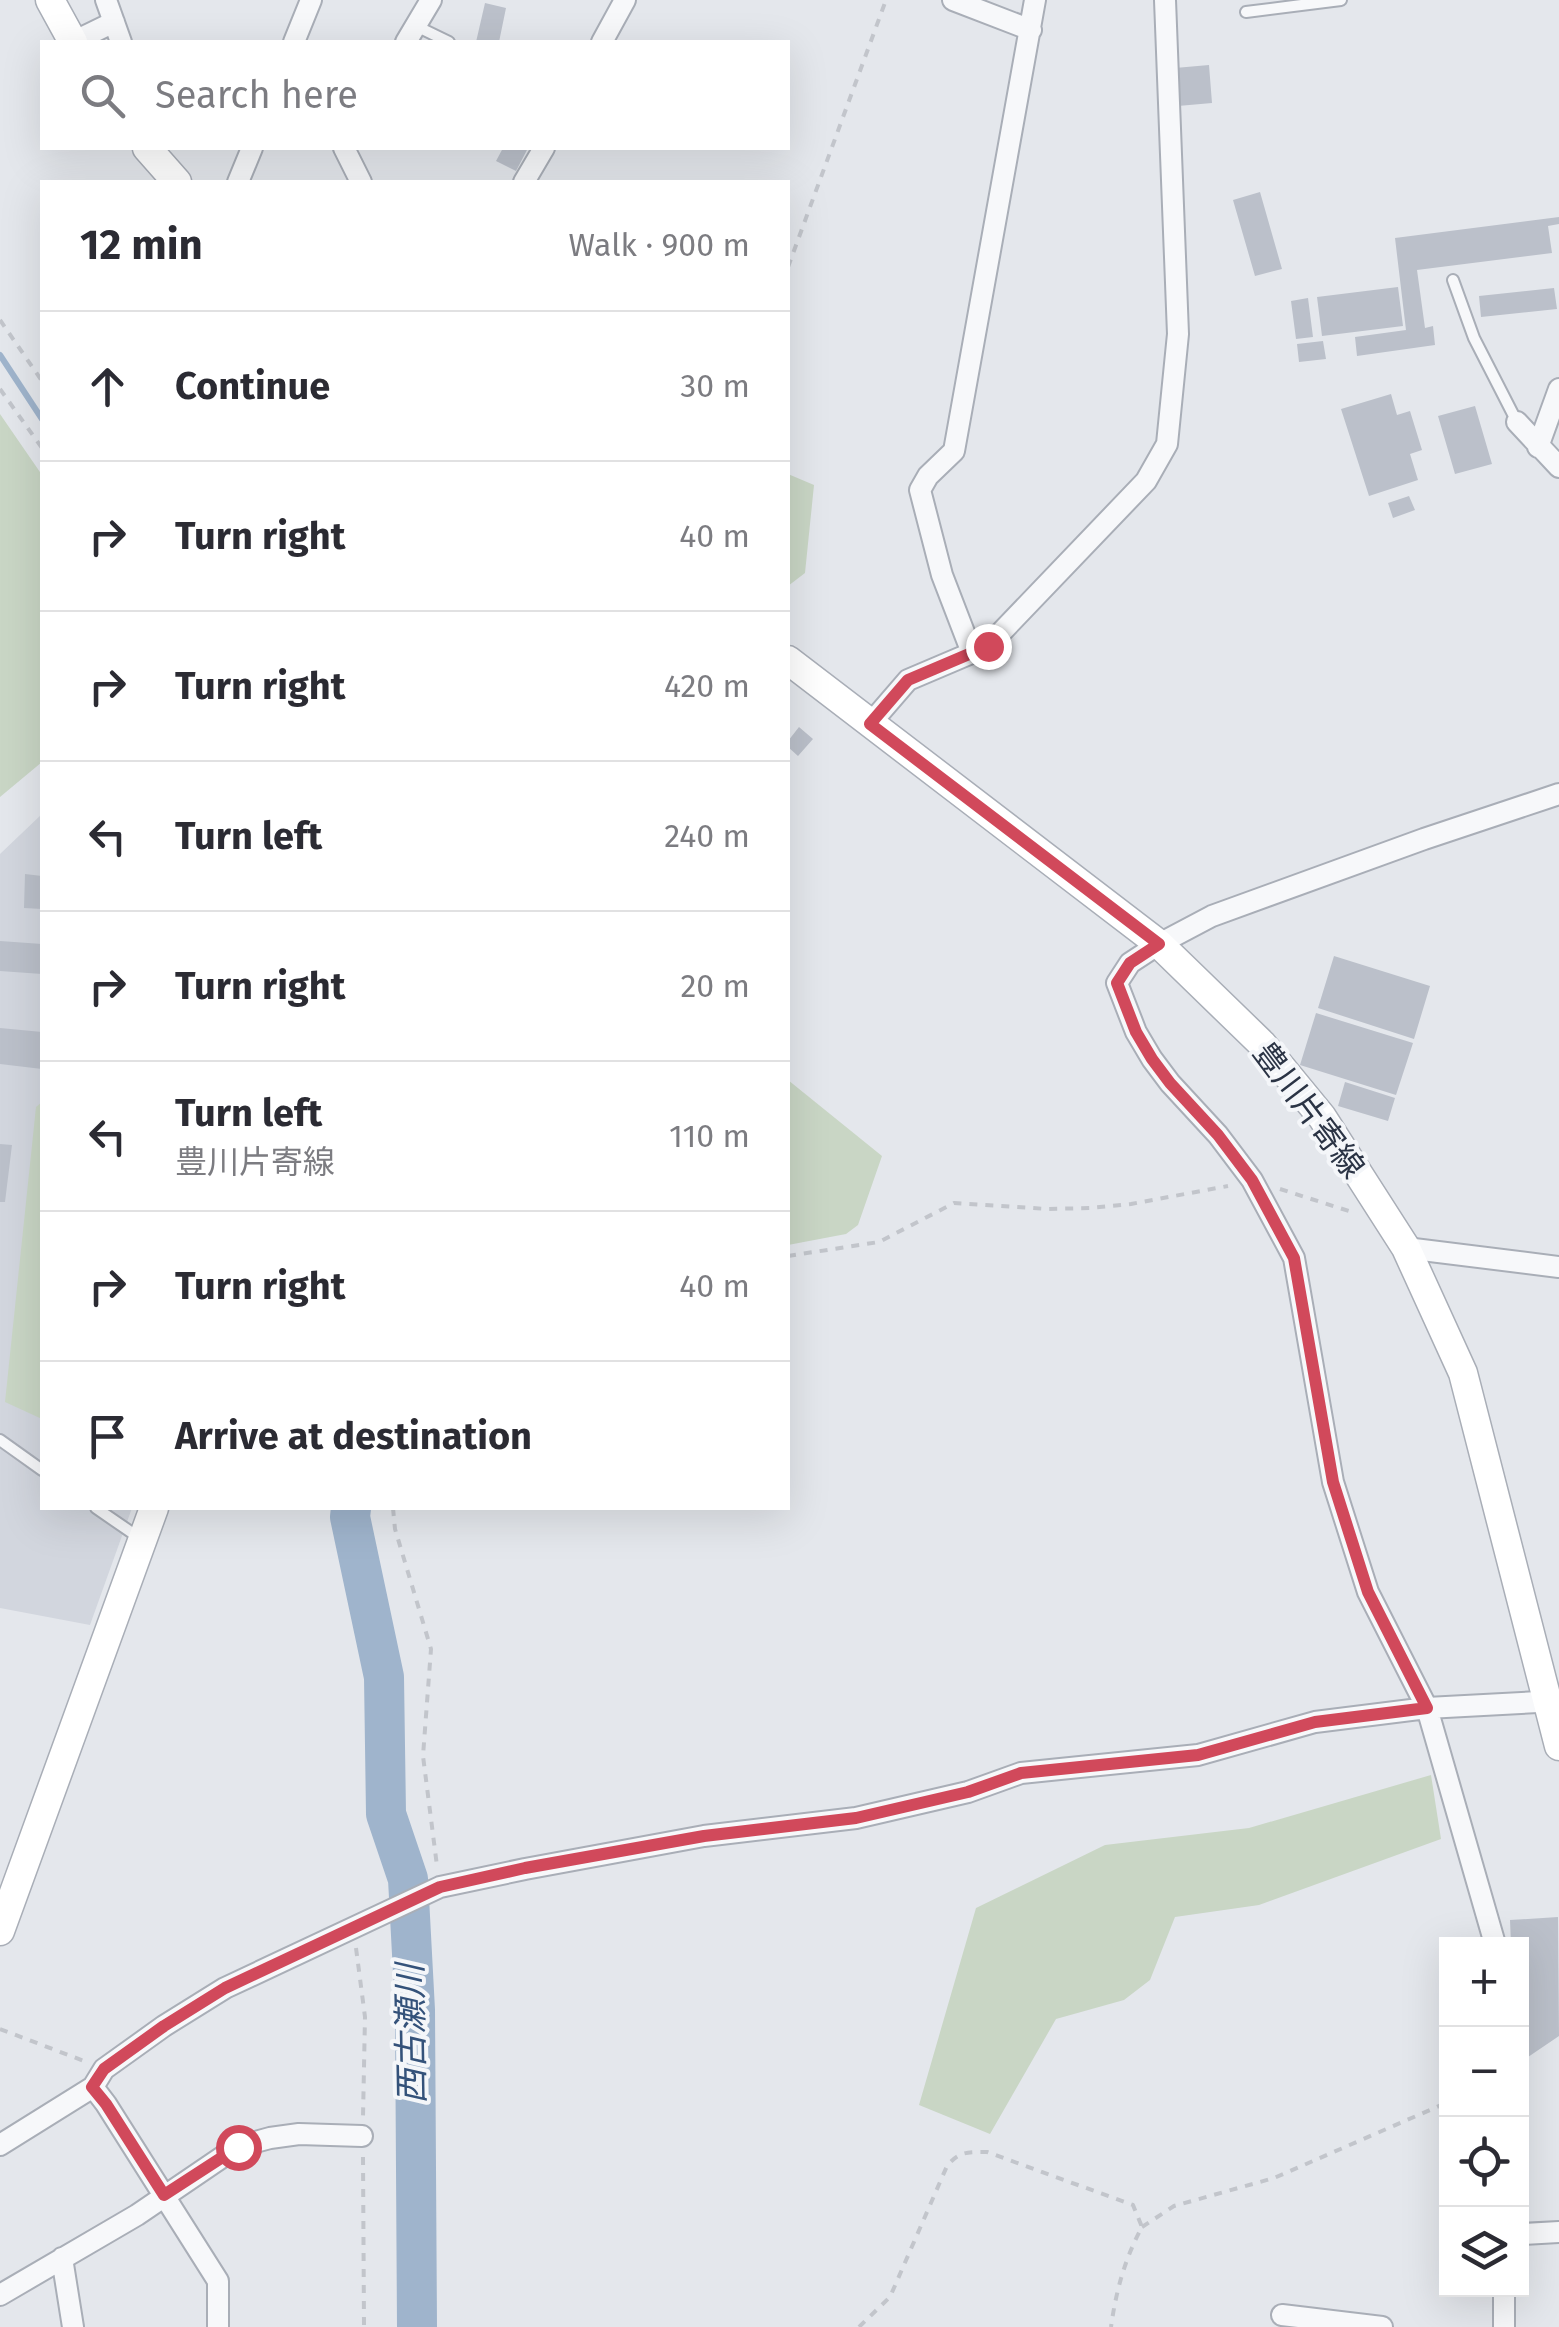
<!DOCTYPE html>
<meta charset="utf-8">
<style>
:root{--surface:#fff;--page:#f2f2f3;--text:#2b2b33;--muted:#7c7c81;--line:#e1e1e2}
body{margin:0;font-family:"Fira Sans","Noto Sans JP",sans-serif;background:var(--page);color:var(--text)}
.controls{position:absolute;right:30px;bottom:30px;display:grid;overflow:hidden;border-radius:0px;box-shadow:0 10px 40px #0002}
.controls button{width:90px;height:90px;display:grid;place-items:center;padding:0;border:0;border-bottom:2px solid var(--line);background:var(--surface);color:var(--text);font:50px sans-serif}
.stop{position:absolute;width:30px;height:30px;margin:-22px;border:8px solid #d1495b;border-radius:50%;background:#fff}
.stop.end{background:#d1495b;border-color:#fff;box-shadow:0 2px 10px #0008}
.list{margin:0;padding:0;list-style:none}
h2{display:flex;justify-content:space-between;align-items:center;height:130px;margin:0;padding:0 40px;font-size:42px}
h2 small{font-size:32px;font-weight:400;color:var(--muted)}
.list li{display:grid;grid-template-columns:65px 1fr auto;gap:30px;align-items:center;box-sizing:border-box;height:150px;padding:0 40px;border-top:2px solid var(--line)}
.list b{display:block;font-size:38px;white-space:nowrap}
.list p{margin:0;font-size:32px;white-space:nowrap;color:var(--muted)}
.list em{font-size:32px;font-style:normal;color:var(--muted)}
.icon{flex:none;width:55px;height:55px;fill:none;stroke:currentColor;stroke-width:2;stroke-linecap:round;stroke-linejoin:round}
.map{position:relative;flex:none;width:1559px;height:2327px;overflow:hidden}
.search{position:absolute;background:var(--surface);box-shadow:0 10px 40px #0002;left:40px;top:40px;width:750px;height:110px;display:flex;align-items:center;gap:25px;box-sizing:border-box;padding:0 35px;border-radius:0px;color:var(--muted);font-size:38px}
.panel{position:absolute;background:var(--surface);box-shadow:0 10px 40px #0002;left:40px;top:180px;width:750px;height:1330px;border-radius:0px}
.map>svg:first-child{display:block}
</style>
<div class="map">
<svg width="1559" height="2327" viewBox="0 0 1559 2327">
<rect width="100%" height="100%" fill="#e4e7ec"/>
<path fill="#d2d6de" d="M42,814v694h90l-42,117 -90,-17v-754z"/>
<path fill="#c9d6c5" d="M0,414l42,61v287l-42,35z
M788,474l26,11 -9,88 -17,13z
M788,1080l94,76 -24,69 -12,9 -58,11z
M42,1102v317l-37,-17 31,-295z
M1431,1775l10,64 -182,66 -84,12 -25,63 -26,20 -68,19 -66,115 -71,-29 57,-197 129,-63 144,-17z"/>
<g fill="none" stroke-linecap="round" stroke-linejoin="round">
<path stroke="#9fb4cc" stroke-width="6" d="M0,355l42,64"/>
<path stroke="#9fb4cc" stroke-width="40" d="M351,1508l-1,9 34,160 2,137 22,65 7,131 2,317"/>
</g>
<path fill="#bbc0ca" d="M485,3l21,5 -7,34h-23z
M1209,65l3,38 -34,3 -3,-38z
M503,148h25l-12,23 -20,-10z
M1260,192l22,77 -27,7 -22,-76z
M1559,217v7l-11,2 4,27 -135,17 8,58 8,-2 2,19 -78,11 -2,-19 51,-7 -11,-92z
M1398,287l5,39 -81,10 -5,-39z
M1554,288l3,21 -76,8 -2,-21z
M1308,298l5,39 -17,2 -5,-38z
M1323,341l3,18 -27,3 -2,-18z
M1391,394l6,21 13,-4 12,39 -12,4 8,26 -49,16 -28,-87z
M1475,406l17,58 -37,10 -17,-58z
M1409,496l6,14 -22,8 -5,-15z
M799,727l14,12 -15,17 -10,-9v-6z
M25,874l17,2v33l-18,-1z
M0,941l42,3v30l-42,-3z
M1334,956l96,30 -16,53 -96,-31z
M1316,1013l97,30 -17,52 -96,-30z
M0,1028l42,4v37l-42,-5z
M1345,1082l50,16 -7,23 -50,-15z
M0,1144l12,1 -7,57h-5z
M1558,1917l1,119 -37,25v-117h-11l-1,-24z"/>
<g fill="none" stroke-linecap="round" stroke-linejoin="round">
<g stroke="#a9aeb7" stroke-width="14">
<path id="lane" d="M1246,12l95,-12
M416,26l33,16
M1453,280l21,58 43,84
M0,1440l42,30
M96,1508l45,31"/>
</g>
<g stroke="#a9aeb7" stroke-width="24">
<path id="street" d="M106,0l15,42
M953,0l78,30
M73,42l41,-20
M294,42l17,-42
M406,42l25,-42
M602,42l23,-42
M344,148l17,34
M238,182l14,-34
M524,182l20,-34
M1517,422l42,45
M1538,447l21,-58
M972,653l-30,-78 -22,-85 8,-14 26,-25 81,-451
M870,724l38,-44 80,-34 158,-165 21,-37 11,-110 -13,-334
M1406,1248l153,19
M1495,1944l-68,-236 -59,-116 -35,-110 -39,-224 -42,-78 -34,-45 -48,-52 -18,-24 -16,-27 -19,-49 13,-20 29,-19 53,-28 212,-77 135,-45
M93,2087l13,17 112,177v46
M0,2145l93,-58 11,-18 60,-43 61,-38 215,-101 85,-18 179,-33 152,-18 112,-26 53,-19 177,-18 117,-33 112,-14 130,-7
M1522,2234l37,-2
M62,2258l11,69
M0,2295l137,-80 100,-68 33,-9 29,-4 63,2
M1282,2315l100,12
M1504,2327v-37"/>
</g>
<g stroke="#a9aeb7" stroke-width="31">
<path id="secondary" d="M50,0l23,42
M147,148l30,34
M788,660l371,284 103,100 60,73 84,131 57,125 96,373
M0,1931l154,-423"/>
</g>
<path stroke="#c2c5cb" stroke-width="4" stroke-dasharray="8 8" stroke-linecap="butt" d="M788,267l98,-267
M0,320l42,61
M0,389l42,59
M1280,1189l72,23
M788,1256l91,-14 75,-39 93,6 43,-1 41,-4 97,-18
M393,1508l2,21 36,120 -8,107 14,110
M356,1948l9,69 -2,100
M0,2029l84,32
M363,2157l1,170
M1142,2227l32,-21 100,-28 172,-75
M859,2327l31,-30 57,-131c12,-15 21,-14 40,-14l146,53 9,22c-17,31 -26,64 -31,100"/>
<use href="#lane" stroke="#f7f8fa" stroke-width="10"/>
<use href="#street" stroke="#f7f8fa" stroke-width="20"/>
<use href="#secondary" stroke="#fff" stroke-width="28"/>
</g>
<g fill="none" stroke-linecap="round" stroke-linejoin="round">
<path stroke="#d1495b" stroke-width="12" d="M238,2147l-74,48 -58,-91 -14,-17 12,-18 60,-43 61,-38 215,-101 85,-19 179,-32 152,-18 112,-26 53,-19 177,-18 117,-33 112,-14 -59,-116 -35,-110 -39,-224 -42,-78 -34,-45 -48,-52 -18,-24 -16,-27 -19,-49 13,-20 29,-19 -289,-220 38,-44 80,-34"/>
</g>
<g text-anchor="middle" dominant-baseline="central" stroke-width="8" stroke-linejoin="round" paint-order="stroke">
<g font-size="32" fill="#2b3445" stroke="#f4f6f9">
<text transform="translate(1309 1110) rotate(53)">豊川片寄線</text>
</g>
<g font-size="35" font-style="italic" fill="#34527a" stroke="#f4f6f9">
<text transform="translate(411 2034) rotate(-91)">西古瀬川</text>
</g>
</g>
</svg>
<div class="controls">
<button>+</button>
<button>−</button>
<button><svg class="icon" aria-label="locate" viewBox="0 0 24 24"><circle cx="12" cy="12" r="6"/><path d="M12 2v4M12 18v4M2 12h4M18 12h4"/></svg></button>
<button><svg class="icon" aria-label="layers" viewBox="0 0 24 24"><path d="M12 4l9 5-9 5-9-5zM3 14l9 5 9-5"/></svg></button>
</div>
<div class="stop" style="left:238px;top:2147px"></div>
<div class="stop end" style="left:988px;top:646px"></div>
<div class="search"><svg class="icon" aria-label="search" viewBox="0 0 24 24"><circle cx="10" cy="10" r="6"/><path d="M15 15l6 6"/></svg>Search here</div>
<section class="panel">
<h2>12 min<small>Walk · 900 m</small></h2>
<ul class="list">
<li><svg class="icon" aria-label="ahead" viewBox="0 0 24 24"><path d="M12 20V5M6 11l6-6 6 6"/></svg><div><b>Continue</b></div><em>30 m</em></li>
<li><svg class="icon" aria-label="right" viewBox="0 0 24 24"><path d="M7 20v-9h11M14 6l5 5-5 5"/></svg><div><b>Turn right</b></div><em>40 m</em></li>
<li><svg class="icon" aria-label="right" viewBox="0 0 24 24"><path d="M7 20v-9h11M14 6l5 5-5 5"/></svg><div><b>Turn right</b></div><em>420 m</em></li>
<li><svg class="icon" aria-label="left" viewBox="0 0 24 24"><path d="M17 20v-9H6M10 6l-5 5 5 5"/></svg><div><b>Turn left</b></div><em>240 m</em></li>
<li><svg class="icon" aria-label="right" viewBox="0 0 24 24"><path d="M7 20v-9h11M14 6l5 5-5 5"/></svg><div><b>Turn right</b></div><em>20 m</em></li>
<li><svg class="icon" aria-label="left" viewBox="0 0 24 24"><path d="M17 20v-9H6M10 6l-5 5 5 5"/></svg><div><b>Turn left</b><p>豊川片寄線</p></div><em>110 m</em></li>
<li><svg class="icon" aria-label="right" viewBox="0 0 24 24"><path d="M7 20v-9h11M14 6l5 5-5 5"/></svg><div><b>Turn right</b></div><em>40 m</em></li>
<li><svg class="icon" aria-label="arrive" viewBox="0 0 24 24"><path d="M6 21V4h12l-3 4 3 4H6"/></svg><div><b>Arrive at destination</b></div></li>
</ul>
</section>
</div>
